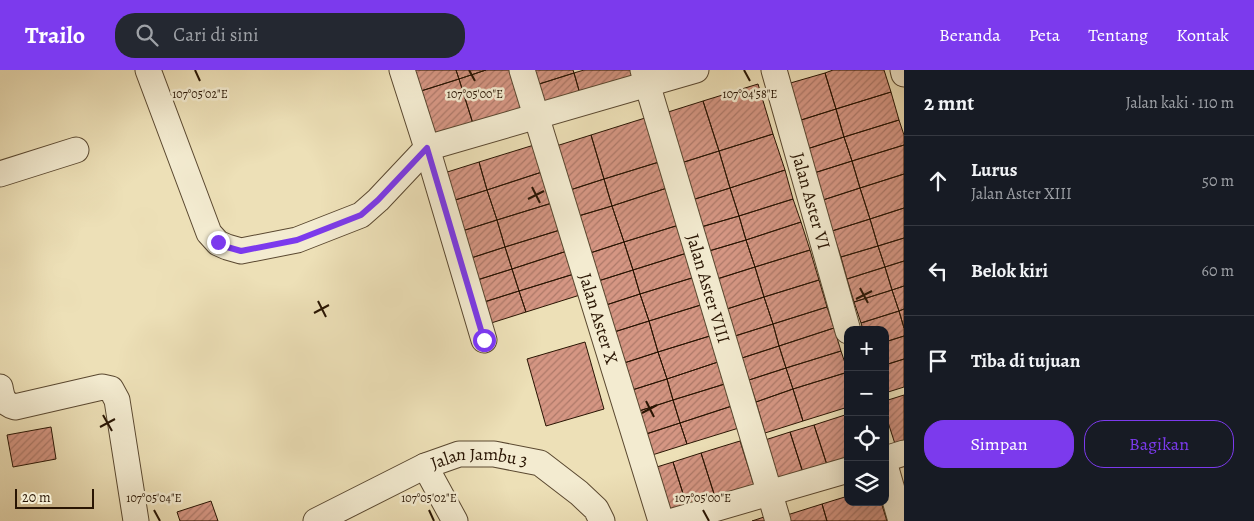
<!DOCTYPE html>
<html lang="id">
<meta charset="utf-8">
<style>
:root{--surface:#171b24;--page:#242831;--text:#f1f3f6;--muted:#9ea1a6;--line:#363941;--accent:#7c3aed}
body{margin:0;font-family:Alegreya,serif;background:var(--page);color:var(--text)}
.controls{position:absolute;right:15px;bottom:15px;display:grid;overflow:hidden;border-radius:10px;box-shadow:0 5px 20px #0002}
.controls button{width:45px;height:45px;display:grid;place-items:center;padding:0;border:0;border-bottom:1px solid var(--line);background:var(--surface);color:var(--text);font:25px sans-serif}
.scale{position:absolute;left:15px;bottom:12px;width:79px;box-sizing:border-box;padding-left:5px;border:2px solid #291503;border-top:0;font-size:14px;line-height:18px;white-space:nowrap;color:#291503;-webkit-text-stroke:4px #f3ebd0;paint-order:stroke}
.stop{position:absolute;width:15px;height:15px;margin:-11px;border:4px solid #7c3aed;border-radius:50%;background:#fff}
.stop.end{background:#7c3aed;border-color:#fff;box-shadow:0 1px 5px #0008}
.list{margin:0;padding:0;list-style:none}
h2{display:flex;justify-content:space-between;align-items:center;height:65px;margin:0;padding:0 20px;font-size:21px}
h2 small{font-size:16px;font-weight:400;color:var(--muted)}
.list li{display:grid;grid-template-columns:32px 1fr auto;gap:15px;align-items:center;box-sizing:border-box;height:90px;padding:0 20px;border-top:1px solid var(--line)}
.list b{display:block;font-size:19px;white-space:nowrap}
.list p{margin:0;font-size:16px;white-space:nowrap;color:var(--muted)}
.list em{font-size:16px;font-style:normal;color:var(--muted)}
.actions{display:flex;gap:10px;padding:15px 20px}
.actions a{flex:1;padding:11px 0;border:1px solid var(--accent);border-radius:20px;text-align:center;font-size:18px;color:var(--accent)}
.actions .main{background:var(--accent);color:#fff}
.icon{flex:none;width:28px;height:28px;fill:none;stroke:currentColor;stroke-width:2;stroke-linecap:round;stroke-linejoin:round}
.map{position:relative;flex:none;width:904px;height:451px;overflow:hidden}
header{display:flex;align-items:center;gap:30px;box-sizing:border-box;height:70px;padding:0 25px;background:var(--accent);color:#fff}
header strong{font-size:24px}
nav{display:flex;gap:28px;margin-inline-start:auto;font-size:18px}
.search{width:350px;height:45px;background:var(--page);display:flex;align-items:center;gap:12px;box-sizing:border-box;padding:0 18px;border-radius:20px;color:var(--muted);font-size:19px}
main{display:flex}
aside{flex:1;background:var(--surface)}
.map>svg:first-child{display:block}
</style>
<header>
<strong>Trailo</strong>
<div class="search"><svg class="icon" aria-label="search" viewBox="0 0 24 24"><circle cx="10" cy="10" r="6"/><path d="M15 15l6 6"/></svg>Cari di sini</div>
<nav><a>Beranda</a><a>Peta</a><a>Tentang</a><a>Kontak</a></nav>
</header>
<main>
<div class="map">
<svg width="904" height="451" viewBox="0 0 904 451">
<defs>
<pattern id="building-hatch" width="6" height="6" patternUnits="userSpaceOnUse" patternTransform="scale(1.25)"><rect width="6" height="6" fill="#d59683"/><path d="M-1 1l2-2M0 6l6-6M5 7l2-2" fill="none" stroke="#ad7969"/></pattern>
</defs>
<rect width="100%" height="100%" fill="#ede0b7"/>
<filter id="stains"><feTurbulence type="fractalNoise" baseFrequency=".004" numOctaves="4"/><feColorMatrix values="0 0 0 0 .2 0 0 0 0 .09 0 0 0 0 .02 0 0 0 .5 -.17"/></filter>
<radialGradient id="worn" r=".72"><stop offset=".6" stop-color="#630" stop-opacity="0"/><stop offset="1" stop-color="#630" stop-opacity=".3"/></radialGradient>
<path fill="url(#building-hatch)" stroke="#291503" d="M414,0h42l3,9 -38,12z
M456,0h30l-27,9z
M486,0h30l13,40 -55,17 -15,-48z
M532,0h41l1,3 -38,12z
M584,0h49l2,7 -55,17 -6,-21z
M833,0h51l7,22 -55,17 -11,-36z
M574,3l6,21 -37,12 -7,-21z
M825,3l11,36 -38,12 -11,-37z
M459,9l15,48 -37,12 -16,-48z
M758,14l15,50 -54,17 -16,-50z
M891,22l8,28 -55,17 -8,-28z
M703,31l16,50 -38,12 -16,-50z
M836,39l8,28 -37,12 -9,-28z
M645,48l14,44 -55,17 -13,-44z
M899,50l5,15v10l-52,16 -8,-24z
M773,64l12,36 -55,18 -11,-37z
M591,65l13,44 -37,12 -14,-44z
M844,67l8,24 -38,12 -7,-24z
M534,75l8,27 -55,18 -8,-28z
M904,75v29l-44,14 -8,-27z
M719,81l11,37 -38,12 -11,-37z
M852,91l8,27 -37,12 -9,-27z
M479,92l8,28 -38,12 -8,-28z
M659,92l8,26 -55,18 -8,-27z
M785,100l8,29 -54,17 -9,-28z
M542,102l10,31 -55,17 -10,-30z
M904,104v34l-34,11 -10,-31z
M604,109l8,27 -37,11 -8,-26z
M667,118l12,37 -55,17 -12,-36z
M730,118l9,28 -38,11 -9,-27z
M860,118l10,31 -38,12 -9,-31z
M487,120l10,30 -38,12 -10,-30z
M793,129l8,23 -55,18 -7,-24z
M552,133l8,27 -55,17 -8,-27z
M612,136l12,36 -37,12 -12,-37z
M904,138v30l-26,8 -8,-27z
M739,146l7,24 -37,11 -8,-24z
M870,149l8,27 -37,11 -9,-26z
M497,150l8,27 -37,12 -9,-27z
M801,152l9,28 -55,17 -9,-27z
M679,155l8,28 -54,17 -9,-28z
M560,160l7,21 -55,18 -7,-22z
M904,168v23l-19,6 -7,-21z
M746,170l9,27 -38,12 -8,-28z
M624,172l9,28 -38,12 -8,-28z
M878,176l7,21 -38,12 -6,-22z
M505,177l7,22 -38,12 -6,-22z
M810,180l9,30 -55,17 -9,-30z
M567,181l7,23 -55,17 -7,-22z
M687,183l8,24 -55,17 -7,-24z
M904,191v25l-12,4 -7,-23z
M755,197l9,30 -37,12 -10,-30z
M885,197l7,23 -38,12 -7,-23z
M512,199l7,22 -38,12 -7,-22z
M633,200l7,24 -37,12 -8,-24z
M574,204l6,21 -54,17 -7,-21z
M695,207l9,27 -55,17 -9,-27z
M819,210l8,27 -54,17 -9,-27z
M904,216v23l-5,2 -7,-21z
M892,220l7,21 -38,12 -7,-21z
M519,221l7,21 -38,12 -7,-21z
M640,224l9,27 -38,12 -8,-27z
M764,227l9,27 -38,12 -8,-27z
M704,234l9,31 -55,17 -9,-31z
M827,237l7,21 -55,18 -6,-22z
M904,239v19l-5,-17z
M899,241l5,17v8l-19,6v-12h-22l-2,-7z
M649,251l9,31 -37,12 -10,-31z
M773,254l6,22 -37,12 -7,-22z
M834,258l7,23 -55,17 -7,-22z
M713,265l8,26 -54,18 -9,-27z
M904,266v23l-19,6v-23z
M585,272l19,67 -58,17 -19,-67z
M779,276l7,22 -37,12 -7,-22z
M841,281l7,21 -55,17 -7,-21z
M658,282l9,27 -38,12 -8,-27z
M904,289v28l-19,6v-28z
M721,291l7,22 -55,17 -6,-21z
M786,298l7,21 -37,13 -7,-22z
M848,302v35l-45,14 -10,-32z
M667,309l6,21 -37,12 -7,-21z
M728,313l7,22 -55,18 -7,-23z
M793,319l10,32 -38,12 -9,-31z
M904,325v49l-8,3 -11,-34v-12z
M673,330l7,23 -37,12 -7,-23z
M735,335l7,22 -55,17 -7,-21z
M848,344v48l-20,6 -14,-43z
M680,353l7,21 -38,12 -6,-21z
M814,355l14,43 -24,8 -14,-44z
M51,357l5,32 -43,8 -6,-32z
M790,362l14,44 -25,7 -14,-43z
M740,371l14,44 -39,12 -14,-44z
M701,383l14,44 -28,9 -14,-44z
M673,392l14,44 -26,8 -14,-44z
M848,426v6h33l6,19h-60l-5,-17z
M211,431l7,20h-38l-3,-9z
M822,434l5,17h-42l-1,-5z
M764,447l1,4h-13z"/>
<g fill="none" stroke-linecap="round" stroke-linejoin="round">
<g stroke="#5a4830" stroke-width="27">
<g id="minor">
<path d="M148,0l61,163 9,10 9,4 14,4 56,-11 64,-25 17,-15 49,-52 269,-78"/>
<path d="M402,0l25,78 57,192"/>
<path id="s1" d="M522,0l139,451"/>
<path id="s2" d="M643,0l135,451"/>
<path id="s3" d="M774,0l74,261"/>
<path d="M903,0l1,4"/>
<path d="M0,104l76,-24"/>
<path d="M0,317c2,11 3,16 15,20l87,-20 9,2 6,11 19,121"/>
<path d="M885,389l19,-6"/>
<path d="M885,395l16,56"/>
<path d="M425,396l30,55"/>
<path id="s4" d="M316,451l109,-55 34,-12h35l46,9 39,30 17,16 6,12"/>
<path d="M673,451l175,-51"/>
</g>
</g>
<use href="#minor" stroke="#f3ebd0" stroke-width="25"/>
</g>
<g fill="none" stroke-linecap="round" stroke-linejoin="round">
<path stroke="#7c3aed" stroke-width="6" d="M218,172l9,5 14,4 56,-11 64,-25 17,-15 49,-52 57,192"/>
</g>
<path fill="none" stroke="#291503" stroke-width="2" d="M195,0l5,11M469,0l6,11M744,0l6,11M532,117l8,16M528,129l16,-8M860,218l8,15M856,229l16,-8M318,231l8,16M314,243l15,-8M646,331l8,16M642,343l15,-8M103,345l9,16M100,357l15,-8M154,440l6,11M429,440l5,11M703,440l6,11"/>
<g text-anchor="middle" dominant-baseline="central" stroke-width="5" stroke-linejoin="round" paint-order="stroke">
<g font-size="18" fill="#291503" stroke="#f3ebd0">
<text stroke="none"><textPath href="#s3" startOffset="136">Jalan Aster VI</textPath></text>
<text stroke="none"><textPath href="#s2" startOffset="228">Jalan Aster VIII</textPath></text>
<text stroke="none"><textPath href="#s1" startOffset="260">Jalan Aster X</textPath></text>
<text stroke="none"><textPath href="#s4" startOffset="178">Jalan Jambu 3</textPath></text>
</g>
</g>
<g font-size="12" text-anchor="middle" fill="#291503" stroke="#f3ebd0" stroke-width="5" stroke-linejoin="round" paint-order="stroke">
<text x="200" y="28">107°05'02"E</text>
<text x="475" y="28">107°05'00"E</text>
<text x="750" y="28">107°04'58"E</text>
<text x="154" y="432">107°05'04"E</text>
<text x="429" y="432">107°05'02"E</text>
<text x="703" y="432">107°05'00"E</text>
</g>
<rect width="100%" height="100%" filter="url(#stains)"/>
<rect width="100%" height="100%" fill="url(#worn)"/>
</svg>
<div class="controls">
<button>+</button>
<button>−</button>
<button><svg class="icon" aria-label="locate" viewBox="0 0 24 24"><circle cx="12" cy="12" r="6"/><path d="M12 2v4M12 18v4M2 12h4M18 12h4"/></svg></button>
<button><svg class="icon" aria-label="layers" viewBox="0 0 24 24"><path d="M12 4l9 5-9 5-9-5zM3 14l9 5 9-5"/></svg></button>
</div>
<div class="scale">20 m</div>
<div class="stop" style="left:484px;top:270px"></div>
<div class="stop end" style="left:218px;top:172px"></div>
</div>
<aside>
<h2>2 mnt<small>Jalan kaki · 110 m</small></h2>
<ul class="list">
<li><svg class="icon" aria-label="ahead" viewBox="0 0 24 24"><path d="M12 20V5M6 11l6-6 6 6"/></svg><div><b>Lurus</b><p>Jalan Aster XIII</p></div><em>50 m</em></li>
<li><svg class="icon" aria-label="left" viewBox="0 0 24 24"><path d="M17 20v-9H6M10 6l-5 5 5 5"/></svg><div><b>Belok kiri</b></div><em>60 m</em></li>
<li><svg class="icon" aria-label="arrive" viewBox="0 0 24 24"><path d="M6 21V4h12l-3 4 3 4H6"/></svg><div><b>Tiba di tujuan</b></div></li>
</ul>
<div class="actions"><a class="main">Simpan</a><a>Bagikan</a></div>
</aside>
</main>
